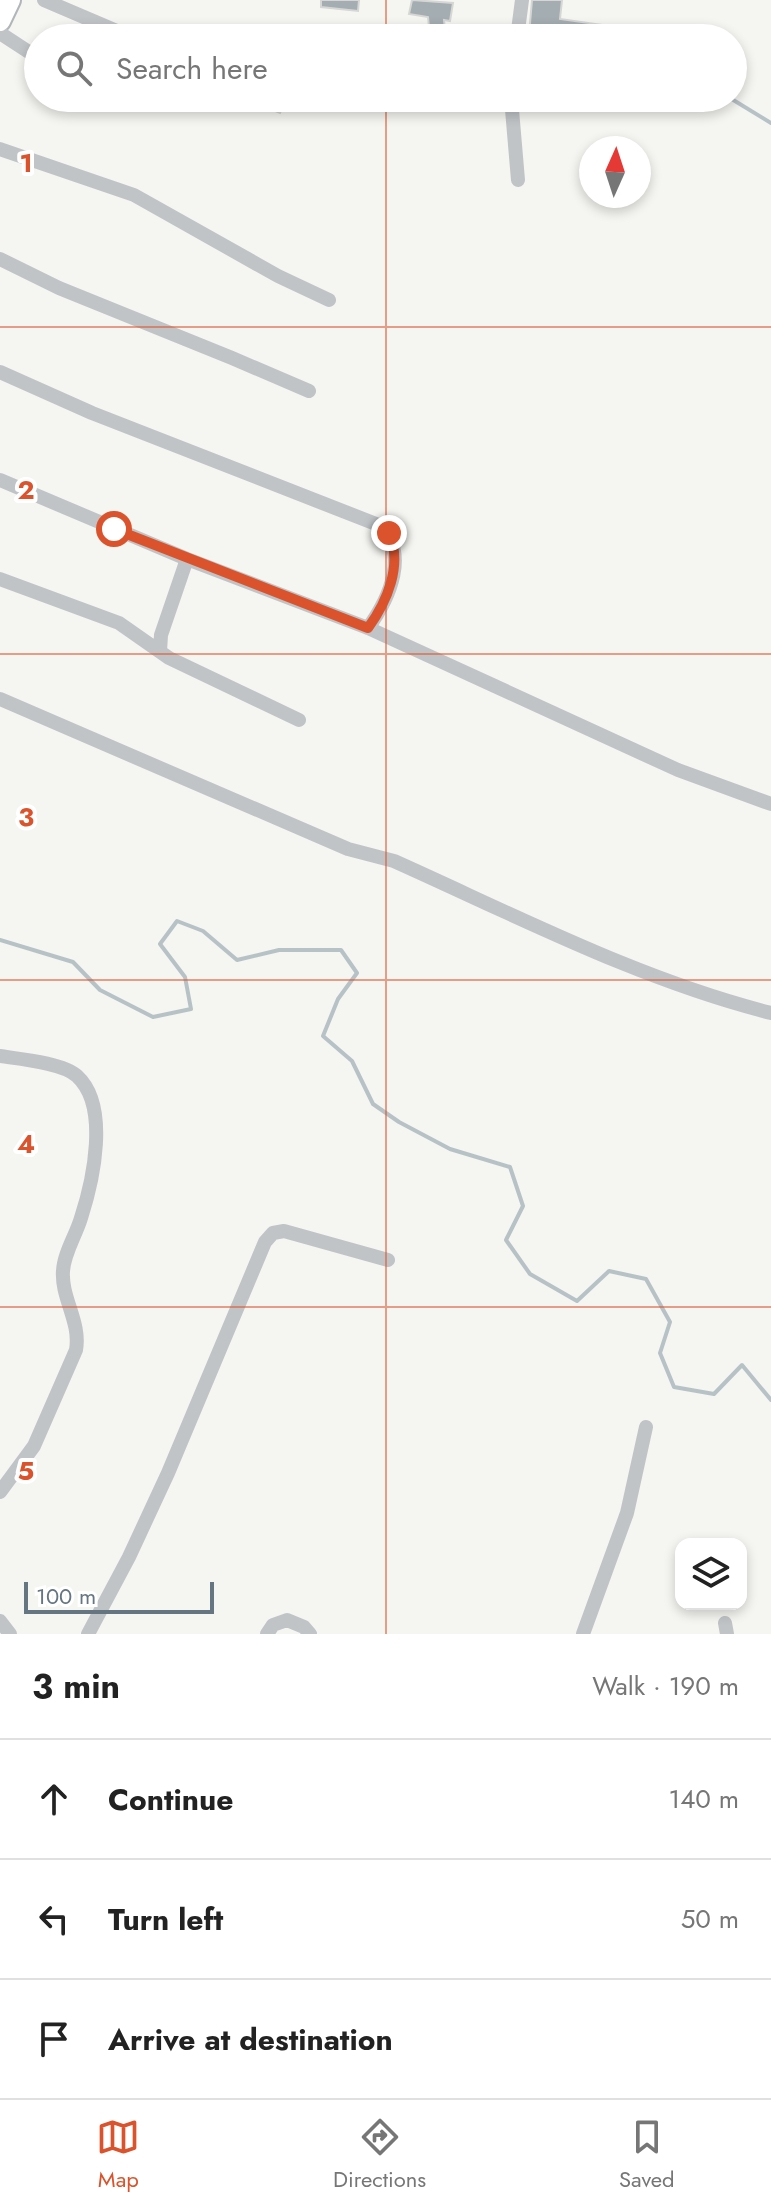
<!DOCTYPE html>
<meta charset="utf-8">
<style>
:root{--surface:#fff;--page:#f6f6f6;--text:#222;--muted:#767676;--line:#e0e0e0;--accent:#da532c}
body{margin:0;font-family:Jost,sans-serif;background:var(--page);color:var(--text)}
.controls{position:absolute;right:24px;bottom:24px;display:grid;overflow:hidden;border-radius:16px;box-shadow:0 4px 12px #0003}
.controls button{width:72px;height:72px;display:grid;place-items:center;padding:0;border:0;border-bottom:2px solid var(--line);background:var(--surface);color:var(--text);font:40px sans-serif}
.compass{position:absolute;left:579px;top:136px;width:72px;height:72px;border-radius:50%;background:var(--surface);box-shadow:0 4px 12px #0003;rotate:3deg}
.scale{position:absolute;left:24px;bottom:20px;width:190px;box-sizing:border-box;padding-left:8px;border:4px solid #657581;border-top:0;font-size:22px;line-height:28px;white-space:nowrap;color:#657581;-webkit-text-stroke:6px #fff;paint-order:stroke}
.stop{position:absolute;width:24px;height:24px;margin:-18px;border:6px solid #da532c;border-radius:50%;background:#fff}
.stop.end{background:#da532c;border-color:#fff;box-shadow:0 2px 8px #0008}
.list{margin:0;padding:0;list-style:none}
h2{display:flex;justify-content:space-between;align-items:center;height:104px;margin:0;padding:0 32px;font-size:34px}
h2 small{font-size:26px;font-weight:400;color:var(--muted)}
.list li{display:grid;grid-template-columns:52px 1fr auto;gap:24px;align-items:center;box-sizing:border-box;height:120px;padding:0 32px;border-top:2px solid var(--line)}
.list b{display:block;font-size:30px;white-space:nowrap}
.list em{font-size:26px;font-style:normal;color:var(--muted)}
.icon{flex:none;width:44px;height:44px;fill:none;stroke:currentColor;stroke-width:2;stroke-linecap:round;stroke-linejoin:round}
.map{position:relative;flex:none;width:771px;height:1634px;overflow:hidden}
.search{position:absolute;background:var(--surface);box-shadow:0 4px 12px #0003;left:24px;right:24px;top:24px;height:88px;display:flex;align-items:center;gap:20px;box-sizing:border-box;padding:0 28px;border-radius:44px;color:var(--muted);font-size:30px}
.sheet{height:464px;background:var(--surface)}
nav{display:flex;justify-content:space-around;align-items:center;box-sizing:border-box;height:112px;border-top:2px solid var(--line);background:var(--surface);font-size:22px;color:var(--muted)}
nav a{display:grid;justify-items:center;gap:4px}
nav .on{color:var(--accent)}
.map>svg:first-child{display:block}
</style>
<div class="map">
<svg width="771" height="1634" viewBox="0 0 771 1634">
<rect width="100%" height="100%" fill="#f5f5f1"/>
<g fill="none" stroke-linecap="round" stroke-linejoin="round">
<path stroke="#b7c2c6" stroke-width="4" d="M730,98l41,25
M0,940l73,22 27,28 53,27 38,-8 -6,-32 -25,-33 17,-23 26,10 34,29 42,-10h62l16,23 -19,26 -15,37 29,25 21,43 26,18 51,27 60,18 13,39 -17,34 24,34 47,27 32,-30 37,8 24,43 -10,31 14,34 40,7 28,-29 29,35"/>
</g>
<path fill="#a4adb2" stroke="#d6d6d4" stroke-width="2" d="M321,0h38l-1,11 -37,-4z
M412,0l41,3 -3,18 -6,-1 2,18h-16l-2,-21 -19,-3z
M532,0h30l-2,19 43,6 -1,13 -73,-3z
M243,98h43l-6,15z"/>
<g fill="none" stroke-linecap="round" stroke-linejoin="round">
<g stroke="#b0b6ba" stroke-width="24">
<path id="secondary" d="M0,21l10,-21"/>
</g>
<path stroke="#c0c4c7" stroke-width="14" d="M44,0l89,38
M0,33l38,25
M517,38l5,-38
M104,98l9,6
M511,98l7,82
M0,149l134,46 144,81 51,24
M0,259l59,29 173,70 77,33
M0,372l92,41 284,111c36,26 13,75 -8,104
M0,480l187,79 181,69 310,142 93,34
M0,579l119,44 50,35 130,62
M160,651l1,-16 26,-76
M0,699l348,150 46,12c123,55 246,119 377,152
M0,1056c20,3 63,7 77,20 33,30 16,105 4,142 -5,17 -17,35 -18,53 -2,27 18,51 13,79l-42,96 -34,46
M0,1621l10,13
M725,1623l2,11
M88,1634l41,-77 39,-84 97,-231 8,-9 11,-2 104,29
M267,1634l6,-9 14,-5 17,7 6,7
M583,1634l44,-121 19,-86"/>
<use href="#secondary" stroke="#fff" stroke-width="20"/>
</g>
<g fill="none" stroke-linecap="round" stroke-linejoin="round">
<path stroke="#da532c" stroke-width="10" d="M114,529l254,99c19,-26 35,-63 21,-95"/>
</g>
<path fill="none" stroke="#da532c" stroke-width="2" stroke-opacity="0.55" d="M386,0v38M386,98v1536M0,327h771M0,654h771M0,980h771M0,1307h771"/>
<g font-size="26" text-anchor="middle" font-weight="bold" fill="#da532c" stroke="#fff" stroke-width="8" stroke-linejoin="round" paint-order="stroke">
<text x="26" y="172">1</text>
<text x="26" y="499">2</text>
<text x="26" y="826">3</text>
<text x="26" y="1153">4</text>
<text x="26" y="1480">5</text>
</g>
</svg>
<div class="controls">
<button><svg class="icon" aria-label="layers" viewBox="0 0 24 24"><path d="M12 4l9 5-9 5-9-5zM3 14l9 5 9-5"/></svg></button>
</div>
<svg class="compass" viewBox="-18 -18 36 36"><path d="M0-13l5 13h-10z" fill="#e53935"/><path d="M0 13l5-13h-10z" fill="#767676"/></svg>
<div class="scale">100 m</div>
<div class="stop" style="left:114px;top:529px"></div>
<div class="stop end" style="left:389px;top:533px"></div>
<div class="search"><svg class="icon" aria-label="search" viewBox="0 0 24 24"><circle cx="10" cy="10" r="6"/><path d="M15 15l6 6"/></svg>Search here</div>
</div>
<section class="sheet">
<h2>3 min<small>Walk · 190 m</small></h2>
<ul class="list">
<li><svg class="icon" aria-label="ahead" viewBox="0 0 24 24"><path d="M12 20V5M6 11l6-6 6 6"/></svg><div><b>Continue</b></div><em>140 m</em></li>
<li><svg class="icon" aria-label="left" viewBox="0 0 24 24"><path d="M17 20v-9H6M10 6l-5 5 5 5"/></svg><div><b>Turn left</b></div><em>50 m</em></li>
<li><svg class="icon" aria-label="arrive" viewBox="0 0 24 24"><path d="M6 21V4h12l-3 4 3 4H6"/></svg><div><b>Arrive at destination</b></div></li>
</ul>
</section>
<nav>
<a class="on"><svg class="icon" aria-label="map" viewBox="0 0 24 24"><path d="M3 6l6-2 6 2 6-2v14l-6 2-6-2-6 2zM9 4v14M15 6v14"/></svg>Map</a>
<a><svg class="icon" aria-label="directions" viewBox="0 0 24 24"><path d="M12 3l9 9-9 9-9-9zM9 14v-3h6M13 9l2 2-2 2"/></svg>Directions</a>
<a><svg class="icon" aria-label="saved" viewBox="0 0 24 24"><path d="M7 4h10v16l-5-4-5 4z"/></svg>Saved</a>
</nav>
